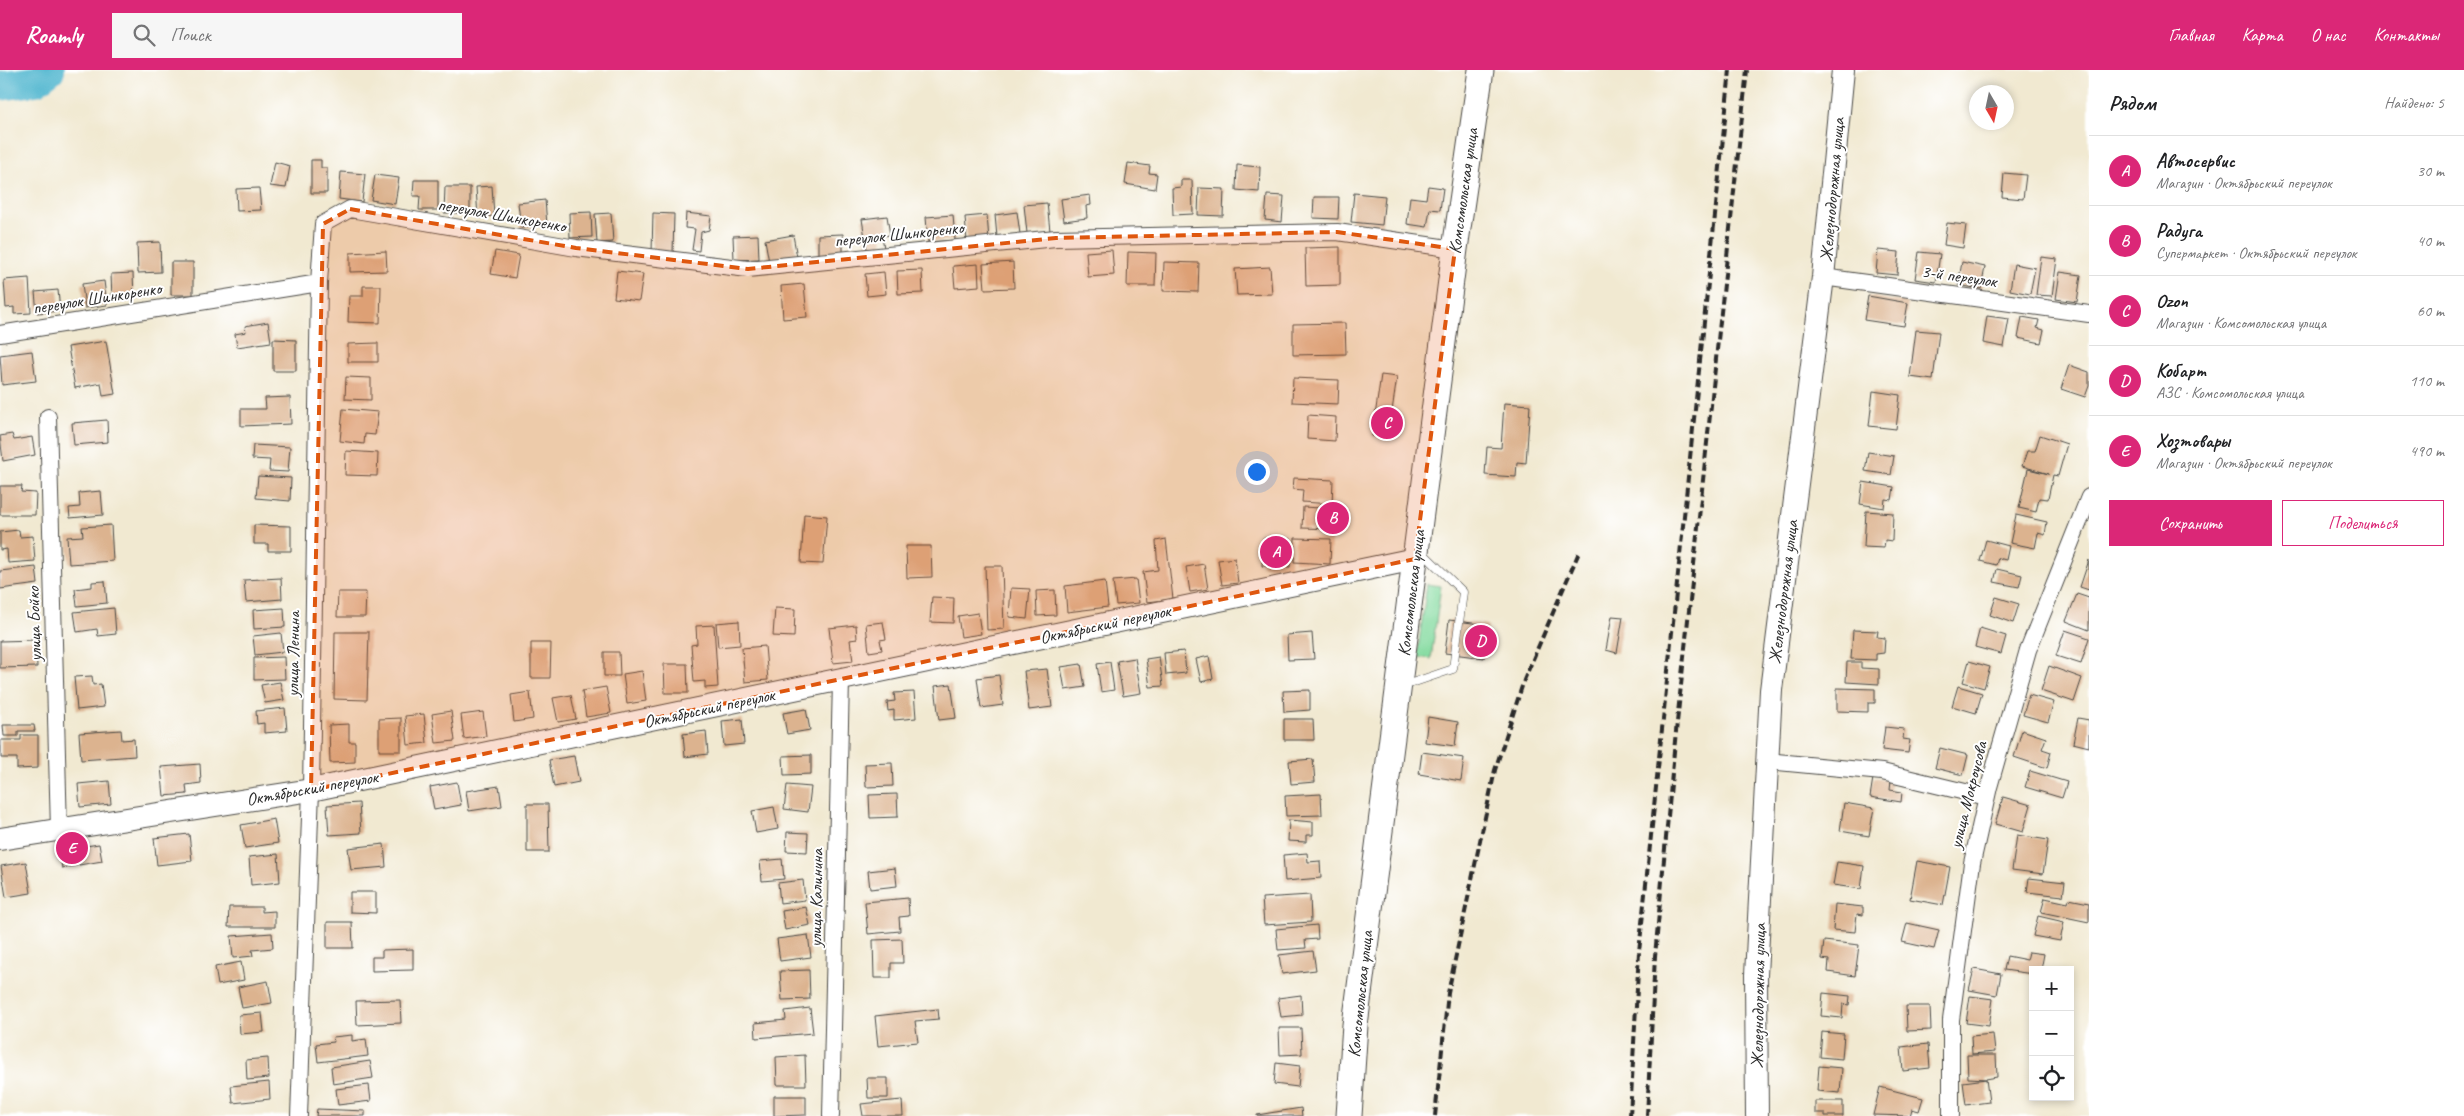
<!DOCTYPE html>
<html lang="ru">
<meta charset="utf-8">
<style>
:root{--surface:#fff;--page:#f6f6f6;--text:#202124;--muted:#757577;--line:#e0e0e0;--accent:#db2777}
body{margin:0;font-family:Caveat,sans-serif;background:var(--page);color:var(--text)}
.controls{position:absolute;right:15px;bottom:15px;display:grid;overflow:hidden;border-radius:0px;box-shadow:0 2px 8px #0003}
.controls button{width:45px;height:45px;display:grid;place-items:center;padding:0;border:0;border-bottom:1px solid var(--line);background:var(--surface);color:var(--text);font:25px sans-serif}
.compass{position:absolute;left:1969px;top:15px;width:45px;height:45px;border-radius:50%;background:var(--surface);box-shadow:0 2px 8px #0003;rotate:171deg}
.you{position:absolute;left:1256px;top:401px;width:18px;height:18px;margin:-12px;border:4px solid #fff;border-radius:50%;background:#1a73e8;box-shadow:0 0 0 8px #1a73e833}
.badge{display:grid;place-items:center;width:32px;height:32px;border-radius:50%;background:var(--accent);color:#fff;font-size:16px;font-weight:700}
.pin{position:absolute;translate:-50% -50%;border:2px solid #fff;box-shadow:0 1px 5px #0006}
.list{margin:0;padding:0;list-style:none}
h2{display:flex;justify-content:space-between;align-items:center;height:65px;margin:0;padding:0 20px;font-size:21px}
h2 small{font-size:16px;font-weight:400;color:var(--muted)}
.list li{display:grid;grid-template-columns:32px 1fr auto;gap:15px;align-items:center;box-sizing:border-box;height:70px;padding:0 20px;border-top:1px solid var(--line)}
.list b{display:block;font-size:19px;white-space:nowrap}
.list p{margin:0;font-size:16px;white-space:nowrap;color:var(--muted)}
.list em{font-size:16px;font-style:normal;color:var(--muted)}
.actions{display:flex;gap:10px;padding:15px 20px}
.actions a{flex:1;padding:11px 0;border:1px solid var(--accent);border-radius:0px;text-align:center;font-size:18px;color:var(--accent)}
.actions .main{background:var(--accent);color:#fff}
.icon{flex:none;width:28px;height:28px;fill:none;stroke:currentColor;stroke-width:2;stroke-linecap:round;stroke-linejoin:round}
.map{position:relative;flex:none;width:2089px;height:1046px;overflow:hidden}
header{display:flex;align-items:center;gap:30px;box-sizing:border-box;height:70px;padding:0 25px;background:var(--accent);color:#fff}
header strong{font-size:24px}
nav{display:flex;gap:28px;margin-inline-start:auto;font-size:18px}
.search{width:350px;height:45px;background:var(--page);display:flex;align-items:center;gap:12px;box-sizing:border-box;padding:0 18px;border-radius:0px;color:var(--muted);font-size:19px}
main{display:flex}
aside{flex:1;background:var(--surface)}
.map>svg:first-child{display:block}
</style>
<header>
<strong>Roamly</strong>
<div class="search"><svg class="icon" aria-label="search" viewBox="0 0 24 24"><circle cx="10" cy="10" r="6"/><path d="M15 15l6 6"/></svg>Поиск</div>
<nav><a>Главная</a><a>Карта</a><a>О нас</a><a>Контакты</a></nav>
</header>
<main>
<div class="map">
<svg width="2089" height="1046" viewBox="0 0 2089 1046">
<rect width="100%" height="100%" fill="#fff"/>
<filter id="ink" filterUnits="userSpaceOnUse"><feTurbulence type="fractalNoise" baseFrequency=".02" numOctaves="2"/><feDisplacementMap in="SourceGraphic" scale="10" xChannelSelector="R" yChannelSelector="G"/><feConvolveMatrix kernelMatrix="1 2 1 2 8 2 1 2 1" color-interpolation-filters="sRGB"/></filter>
<filter id="wash" filterUnits="userSpaceOnUse"><feTurbulence type="fractalNoise" baseFrequency=".0096" numOctaves="4" result="noise"/><feDisplacementMap in="SourceGraphic" scale="20" xChannelSelector="R" yChannelSelector="G"/><feGaussianBlur stdDeviation="1.12" result="paint"/><feColorMatrix in="noise" values="0 0 0 0 0 0 0 0 0 0 0 0 0 0 0 0 0 1.4 0 .05"/><feComposite in="paint" operator="in"/></filter>
<g filter="url(#wash)">
<rect width="100%" height="100%" fill="#f1e9d1"/>
<path fill="#83da9f" stroke="#578265" d="M1427,514l14,2 -10,73 -14,-2z"/>
<g fill="none" stroke-linecap="round" stroke-linejoin="round">
<path stroke="#50b6cf" stroke-width="30" d="M0,16l36,-5 14,-11"/>
</g>
<g id="blocks">
<path fill="#dcb38f" d="M311,90h10v8h6v25h-16z
M275,92l15,4 -4,22 -16,-2z
M1128,93l22,3 -1,7 8,1 -2,15 -30,-5z
M1237,95l23,2 -1,25 -23,-2z
M341,102l24,2 -3,28 -23,-3z
M2004,103l22,2 -3,24 -21,-2z
M375,105l24,3 -4,26 -24,-4z
M414,110h24v30h-19l1,-14h-7z
M1181,110h11l1,34 -20,1 -1,-27 9,-1z
M492,116l2,30 -16,2 -2,-31z
M1428,116l15,2 -3,22 -10,-1 -3,18 -20,-3 3,-27 16,2z
M445,117h25v26h-26z
M259,118l2,22 -24,1 -1,-22z
M1199,118l25,1 -1,27 -25,-1z
M1354,123l31,3 -3,29 -31,-3z
M1090,125l1,10 -5,1 1,12 -23,3 -3,-22z
M1267,125l17,1 -2,26 -17,-2z
M1314,127h25l-1,22 -25,-1z
M545,130l2,25 -26,3 -3,-25z
M1047,133l3,28 -23,2 -3,-28z
M591,142l1,25 -22,1 -1,-25z
M1017,142l3,22 -23,3 -2,-22z
M611,143l2,29 -16,1 -2,-29z
M653,143l21,1 -1,39 -21,-1z
M686,143l25,3 -2,14 -8,2 -2,19 -7,-1 3,-21 -10,-1z
M953,145l2,25 -27,2 -2,-25z
M987,145l2,25 -22,2 -2,-25z
M887,146l3,19 -8,1 2,12 -17,2 -5,-31z
M1947,153l19,2 -3,23 -19,-3z
M843,164v23h-25v-22z
M758,165l1,24 -25,1 -1,-24z
M793,165l4,22 -28,5 -4,-22z
M160,172l1,30 -23,1 -1,-30z
M1340,177v38l-34,1 -1,-38z
M1112,180l2,25 -26,2 -2,-25z
M1878,180l21,2 -2,23 -21,-2z
M386,181l1,20 -37,1v-19z
M495,181l24,4 -4,23 -24,-4z
M1128,182l28,1 -1,33h-28z
M1919,182l21,2 -4,28 -21,-3z
M2041,187l16,2 -5,37 -16,-1z
M171,192h22v33h-22z
M1013,192l1,26 -29,1 -2,-25z
M1164,192l35,1 -1,29 -35,-1z
M1962,192l23,5 -4,22 -23,-4z
M978,194l1,22 -24,2 -2,-22z
M2014,194l21,4 -5,26 -20,-4z
M1270,197l2,27 -35,1 -2,-26z
M922,200l1,23 -25,1 -1,-23z
M617,201l26,3 -4,27 -25,-3z
M884,202l2,22 -19,2 -2,-22z
M2060,202l21,3 -4,27 -21,-3z
M133,203l1,26h-22l-1,-25z
M29,208l2,35 -17,1v-7l-8,1 -2,-28z
M104,211l3,24 -22,3 -3,-24z
M804,214l3,33 -24,2 -2,-33z
M363,216h18l-1,37 -32,-1 1,-26h14z
M58,220l2,21 -23,2 -2,-21z
M1868,226l40,7 -4,23 -40,-6z
M1987,246l22,3 -5,28 -21,-4z
M2022,247l17,3 -2,8 7,2 -3,13 -23,-5z
M268,252l3,20 -34,5 -2,-13 11,-2 -1,-6z
M1345,253l1,31 -53,1v-31z
M1916,260l23,2 -6,48 -23,-3z
M273,269l23,1v31h-23z
M106,271l9,53 -12,2 -2,-13 -26,5 -7,-41z
M378,273v19h-30v-18z
M32,281l4,30 -34,4 -2,-30z
M2069,295l20,7v14l-4,11 -24,-8z
M1381,305l16,2 -9,61 -16,-2z
M346,307l25,1v22l-26,-1z
M1293,308l46,2 -1,24 -46,-2z
M1873,321l27,4 -4,34 -27,-3z
M290,327l1,27 -50,2v-17h25l-1,-11z
M1504,333l26,2 -4,58 -9,-1 -1,15 -31,-2 2,-28 14,1z
M343,339l35,3 -3,23 -10,-1 -1,10 -24,-3z
M1308,345l28,2 -1,24 -28,-2z
M107,350l1,22 -34,3 -2,-22z
M12,364l2,6 18,-3 3,18 -32,6 -3,-25z
M2040,365l27,9 -9,32 -5,-1 -5,24 -9,-1 -3,14 -17,-4 9,-39 21,5 -27,-8 5,-15h8z
M253,375l37,2 -2,25 -19,-1 1,-11 -18,-1z
M346,381l32,2 -1,23 -32,-1z
M1868,382l26,4 -3,19 -26,-4z
M258,406l33,2 -1,23 -34,-3z
M1294,408l39,2 -1,24 -30,-2 1,-12 -10,-1z
M1863,412l31,5 -2,13 -7,-1 -1,9 -24,-4z
M0,416h22l-1,6 15,1 -1,22h-35z
M101,421l2,24 -33,3 -1,-10 11,-1 -1,-14z
M1303,437l34,2 -1,20 -34,-1z
M1866,441l27,2 -1,28 -7,-1 -1,8 -20,-1z
M804,444l23,2 -4,48 -22,-1z
M2016,445l31,7 -2,13 -7,-2 -3,15 -25,-5z
M111,455l2,36 -44,3 -2,-27 16,-1 -1,-9z
M254,455l37,1v25h-23v-7h-14z
M19,460l1,7 13,-1 2,25 -27,2 -1,-14 -7,1v-18z
M1263,468l28,1 -1,28 -28,-1z
M1295,468l36,1 -1,25 -36,-2z
M1166,469l7,60 -26,3 -4,-30 15,-2 -2,-29z
M1986,470l23,6 -3,14 -8,-2 -2,7 -16,-4z
M906,476h25l1,31 -25,1z
M1235,488l3,25 -16,2 -4,-25z
M2089,490v30l-9,-3z
M1204,494l4,25 -18,3 -4,-25z
M985,496h17l2,63 -17,1z
M36,497l2,17 -38,5v-18z
M1997,499l25,6 -3,12 -25,-5z
M281,508l1,21 -36,3 -2,-22z
M1136,509l3,24 -23,2 -3,-24z
M105,511l2,22 -30,3 -2,-17 17,-2v-5z
M1105,511l3,26 -41,5 -2,-26z
M1011,518l19,1 -3,30 -18,-2z
M1055,520l1,25 -19,1 -1,-25z
M338,522h28l-1,25h-28z
M2077,524l12,4v32l-23,-9z
M932,527l22,1 -1,25 -23,-1z
M1996,527l23,7 -6,19 -23,-8z
M114,538l2,26 -18,2 -1,-7 -20,3 -3,-20z
M284,538l1,19 -31,2 -1,-19z
M775,538l20,1 -1,28 -21,-1z
M978,543l3,21 -20,3 -3,-21z
M1612,546l11,1 -6,36 -11,-3z
M1449,550l39,5 -4,33 -39,-5z
M739,551l1,24 -22,2 -2,-24z
M883,552l3,17 -6,1 2,10 -13,2 -3,-28z
M714,555l4,62 -13,1v-7l-11,1 -3,-37 6,-1 -1,-18z
M856,555l1,14 -7,1 3,21 -20,2 -4,-35z
M1980,558l26,8 -5,18 -26,-7z
M1853,560l25,1 -1,6 8,1 -1,15 -8,1v6l-25,-1z
M2065,560l24,8 -8,26 -25,-8z
M335,562h34l-2,68 -33,-1z
M281,563l2,19 -28,3 -2,-19z
M1312,563l2,26 -26,1 -1,-25z
M36,570l1,27 -37,1v-27z
M531,573h20l-1,35h-19z
M765,576l3,34 -23,2 -3,-34z
M1184,581l2,22 -20,2 -2,-22z
M604,582h15l1,24h-16z
M1209,586l4,23 -12,3 -5,-23z
M284,587l1,22 -31,1v-22z
M1159,587l4,29 -13,1 -4,-28z
M1135,588l6,35 -18,3 -6,-35z
M1969,591l21,6 -6,21 -21,-6z
M1110,592l4,28 -13,2 -4,-28z
M1847,592h14v6l18,1v15l-33,-2z
M664,594h23l1,29h-23z
M1081,594l4,23 -20,3 -4,-23z
M2049,596l33,12 -8,24 -33,-11z
M1047,599l5,38 -23,3 -5,-39z
M642,601l4,30 -19,3 -4,-30z
M999,605l4,30 -22,3 -4,-30z
M92,606l1,9 8,-1 3,23 -27,3 -3,-33z
M280,612l4,18 -19,3 -4,-18z
M951,614l5,34 -17,2 -4,-34z
M1958,616l24,7 -6,20 -24,-7z
M606,617l5,26 -25,4 -4,-26z
M1837,618l38,1v14h-7v9l-31,-1z
M1310,620v20l-26,2 -1,-21z
M530,622l3,27 -19,3 -3,-27z
M914,622l2,26 -22,2v-10l-6,1 -1,-9 8,-1 -1,-8z
M571,625l5,24 -18,3 -5,-24z
M2029,625l25,7 -6,20 -25,-7z
M285,638l2,23 -23,2v-10l-7,1 -1,-13z
M806,639l4,21 -23,4 -4,-21z
M451,641l4,30 -19,2 -4,-29z
M483,642l3,24 -22,3 -3,-24z
M424,644l3,29 -19,2 -3,-29z
M1428,647l30,5 -3,24 -30,-4z
M401,648v33h-22v-32z
M2078,648l11,2v27l-16,-4z
M742,649l2,25 -20,2 -2,-25z
M1284,649h29l1,21h-30z
M349,654v18h6v20l-25,1 -1,-38z
M3,655h31l1,6h-17v5h-14z
M1885,657l19,2 -1,10 7,1 -2,13 -26,-3z
M121,660l1,10 12,-1 1,17 -54,4 -2,-27z
M2022,660l24,8 -4,11 9,3 -4,16 -33,-11z
M706,661l2,23 -23,3 -2,-23z
M21,665h17v33l-21,1v-11h-16v-18h20z
M1940,678l28,7 -5,20 -28,-7z
M1422,682l42,6 -3,23 -42,-7z
M811,685v19l-27,1 -1,-19z
M574,686l5,26 -25,5 -5,-27z
M1313,689l2,23 -24,2 -2,-23z
M892,693l1,23 -27,1 -1,-23z
M200,694l1,19 -15,2 1,9 -23,2 -3,-29z
M2030,701l37,11 -5,16 -37,-11z
M1873,708l18,3 -1,9 12,2 -1,10 -31,-5z
M109,711l2,23 -31,3 -2,-23z
M457,712l4,23 -27,5 -4,-23z
M787,715l24,2 -3,25 -24,-3z
M499,716l3,20 -33,5 -3,-20z
M897,724l1,23 -28,1 -1,-23z
M1321,724l1,21 -36,1 -1,-20z
M2003,727l28,8 -8,27 -28,-8z
M359,733l2,30 -32,2 -2,-30z
M1844,733l30,5 -5,28 -29,-5z
M527,734h21l1,48h-22z
M774,737l4,22 -22,4 -4,-22z
M274,749l4,24 -33,5 -4,-23z
M1289,750l24,2v13h-7v7l-18,-1z
M787,762l21,1 -1,19 -21,-1z
M189,764l3,27 -35,4 -3,-27z
M2017,765l31,5 -5,34 -31,-4z
M99,774l3,17 -40,7 -3,-18z
M384,774l2,23 -35,3 -3,-22z
M1307,783l1,9 12,-1 1,17 -36,3 -2,-26z
M278,784l2,28 -29,3 -2,-28z
M782,789l2,20 -22,2 -2,-20z
M1917,791l33,6 -7,38 -33,-6z
M26,792l5,31 -25,4 -5,-31z
M1837,792l27,4 -3,23 -28,-4z
M895,798l2,18 -27,3 -2,-18z
M2029,808l36,4 -2,14 -36,-4z
M803,810l2,20 -25,3 -2,-20z
M350,822h26v21l-26,-1z
M1310,825l1,27 -47,3 -2,-27z
M908,828l1,18 -10,1 1,14 -32,3 -3,-32z
M2045,828l23,5 1,-4 20,4v19l-48,-10z
M1835,834l28,3v8l-6,-1 -2,18 -22,-2z
M229,837h33v5l13,-1v16h-47z
M806,837l4,18 -25,5 -3,-19z
M2038,846l26,6 -4,19 -27,-5z
M327,852h25l1,26h-26z
M1907,853l32,7 -5,19 -32,-7z
M1317,855l1,14 -13,1 1,8 -28,2 -2,-21z
M272,863l1,15 -21,2 1,6 -20,2 -2,-22z
M808,865l3,22 -31,4 -3,-22z
M902,869l1,24h-12v15h-17l-1,-38z
M1824,871l35,4 -4,31 -27,-4 1,-12 -7,-1z
M413,879v21l-41,1v-14h10v-7z
M1313,881l3,19 -34,4 -3,-19z
M2029,882l15,2 -3,16h-8v4l-29,-4 3,-14 20,4z
M241,892l3,18 -26,5 -3,-18z
M1974,899l27,5 -4,21 -28,-5z
M809,900l1,29 -28,1 -2,-29z
M268,911l4,22 -30,5 -4,-21z
M1823,923l27,3 -1,9 -6,-1 -1,14 -21,-2z
M1301,925l1,20 -21,2 -3,-19z
M1970,926l23,3 -4,27 -23,-3z
M400,930l1,23 -44,2 -1,-24z
M1906,936h24l1,24 -24,1z
M810,938l3,25 -57,5 -1,-15 31,-3 -1,-9z
M938,939l1,10 -24,2 3,21 -40,4 -3,-30z
M262,943l2,19 -24,2 -1,-19z
M1279,958h22l1,26 -22,1z
M1822,962l22,2 -2,25 -22,-2z
M1993,964l2,18 -23,2 -1,-18z
M352,965v6l14,-2 2,17 -50,6 -2,-18 18,-2 -1,-5z
M1928,974l2,24 -27,3 -2,-24z
M805,985l1,30h-29l-1,-28z
M1967,985h29l1,22 -11,2 -18,-1z
M268,988l1,20 -22,2 -1,-20z
M370,991l3,17 -40,6 -2,-17z
M1276,993l24,3 -2,21 -24,-3z
M1819,996l23,2 -2,25 -23,-2z
M867,1008h21v20h-20z
M1986,1009l3,23 -23,3 -3,-23z
M269,1012l1,17 -37,4 -2,-17z
M369,1015l2,16 -33,4 -2,-16z
M1880,1017l43,11 -4,13 -7,-2 -2,7 -37,-1z
M774,1026h32v19l-32,1z
M902,1030l1,16h-40l-2,-12z
M1815,1031h28v15h-18v-3h-10z
M1301,1038l1,8h-45v-1z
M317,1039l48,2v5h-49z"/>
</g>
</g>
<g filter="url(#ink)">
<use href="#blocks" fill-opacity="0" stroke="#494844" stroke-width="1"/>
<g fill="none" stroke-linecap="round" stroke-linejoin="round">
<g stroke="#494844" stroke-width="9">
<path id="lane" d="M1403,616l50,-17 10,-77 -42,-41"/>
</g>
<g stroke="#494844" stroke-width="18">
<path id="street" d="M1823,207l266,37
M0,264l319,-51
M48,347l11,413
M1767,691l115,11 104,25
M299,1046l12,-326 8,-507 4,-59 27,-15 226,39 172,21 308,-31 281,-6 118,17
M831,1046l10,-436
M1951,1046v-96l21,-157 17,-76 39,-137 61,-153"/>
</g>
<g stroke="#494844" stroke-width="24">
<path id="secondary" d="M0,769l311,-49 1104,-231
M1757,1046l-1,-141 15,-285 52,-413 20,-207"/>
</g>
<g stroke="#494844" stroke-width="27">
<path id="primary" d="M1349,1046l6,-91 100,-776 26,-179"/>
</g>
<use href="#lane" stroke="#fff" stroke-width="8"/>
<use href="#street" stroke="#fff" stroke-width="16"/>
<use href="#secondary" stroke="#fff" stroke-width="22"/>
<use href="#primary" stroke="#fff" stroke-width="25"/>
<path stroke="#2b2b2b" stroke-width="4" stroke-dasharray="8 4" stroke-linecap="butt" d="M1435,1046l13,-123 47,-223 29,-90 56,-130
M1630,1046l9,-164 91,-882
M1647,1046l8,-160 20,-215 72,-671"/>
</g>
</g>
<path fill="#df570e" fill-opacity="0.2" stroke="#df570e" stroke-width="4" stroke-dasharray="10 6" stroke-linejoin="round" d="M350,139l226,39 172,21 308,-31 281,-6 118,17 -40,310 -1104,231 12,-566z"/>
<g text-anchor="middle" dominant-baseline="central" stroke-width="4" stroke-linejoin="round" paint-order="stroke">
<g font-size="18" fill="#2b2b2b" stroke="#fff">
<text transform="translate(1832 120) rotate(-85)">Железнодорожная улица</text>
<text transform="translate(1463 121) rotate(-82)">Комсомольская улица</text>
<text transform="translate(502 145) rotate(10)">переулок Шинкоренко</text>
<text transform="translate(899 164) rotate(-6)">переулок Шинкоренко</text>
<text transform="translate(1959 206) rotate(8)">3-й переулок</text>
<text transform="translate(97 228) rotate(-9)">переулок Шинкоренко</text>
<text transform="translate(1783 522) rotate(-83)">Железнодорожная улица</text>
<text transform="translate(1411 523) rotate(-83)">Комсомольская улица</text>
<text transform="translate(34 554) rotate(-92)">улица Бойко</text>
<text transform="translate(1105 554) rotate(-12)">Октябрьский переулок</text>
<text transform="translate(293 584) rotate(-89)">улица Ленина</text>
<text transform="translate(709 638) rotate(-12)">Октябрьский переулок</text>
<text transform="translate(312 718) rotate(-10)">Октябрьский переулок</text>
<text transform="translate(1968 725) rotate(-76)">улица Мокроусова</text>
<text transform="translate(816 828) rotate(-89)">улица Калинина</text>
<text transform="translate(1360 924) rotate(-84)">Комсомольская улица</text>
<text transform="translate(1758 926) rotate(-89)">Железнодорожная улица</text>
</g>
</g>
</svg>
<div class="controls">
<button>+</button>
<button>−</button>
<button><svg class="icon" aria-label="locate" viewBox="0 0 24 24"><circle cx="12" cy="12" r="6"/><path d="M12 2v4M12 18v4M2 12h4M18 12h4"/></svg></button>
</div>
<svg class="compass" viewBox="-18 -18 36 36"><path d="M0-13l5 13h-10z" fill="#e53935"/><path d="M0 13l5-13h-10z" fill="#757577"/></svg>
<div class="you"></div>
<div class="pin badge" style="left:1276px;top:482px">A</div>
<div class="pin badge" style="left:1333px;top:448px">B</div>
<div class="pin badge" style="left:1387px;top:353px">C</div>
<div class="pin badge" style="left:1481px;top:571px">D</div>
<div class="pin badge" style="left:72px;top:778px">E</div>
</div>
<aside>
<h2>Рядом<small>Найдено: 5</small></h2>
<ul class="list">
<li><span class="badge">A</span><div><b>Автосервис</b><p>Магазин · Октябрьский переулок</p></div><em>30 m</em></li>
<li><span class="badge">B</span><div><b>Радуга</b><p>Супермаркет · Октябрьский переулок</p></div><em>40 m</em></li>
<li><span class="badge">C</span><div><b>Ozon</b><p>Магазин · Комсомольская улица</p></div><em>60 m</em></li>
<li><span class="badge">D</span><div><b>Кобарт</b><p>АЗС · Комсомольская улица</p></div><em>110 m</em></li>
<li><span class="badge">E</span><div><b>Хозтовары</b><p>Магазин · Октябрьский переулок</p></div><em>490 m</em></li>
</ul>
<div class="actions"><a class="main">Сохранить</a><a>Поделиться</a></div>
</aside>
</main>
